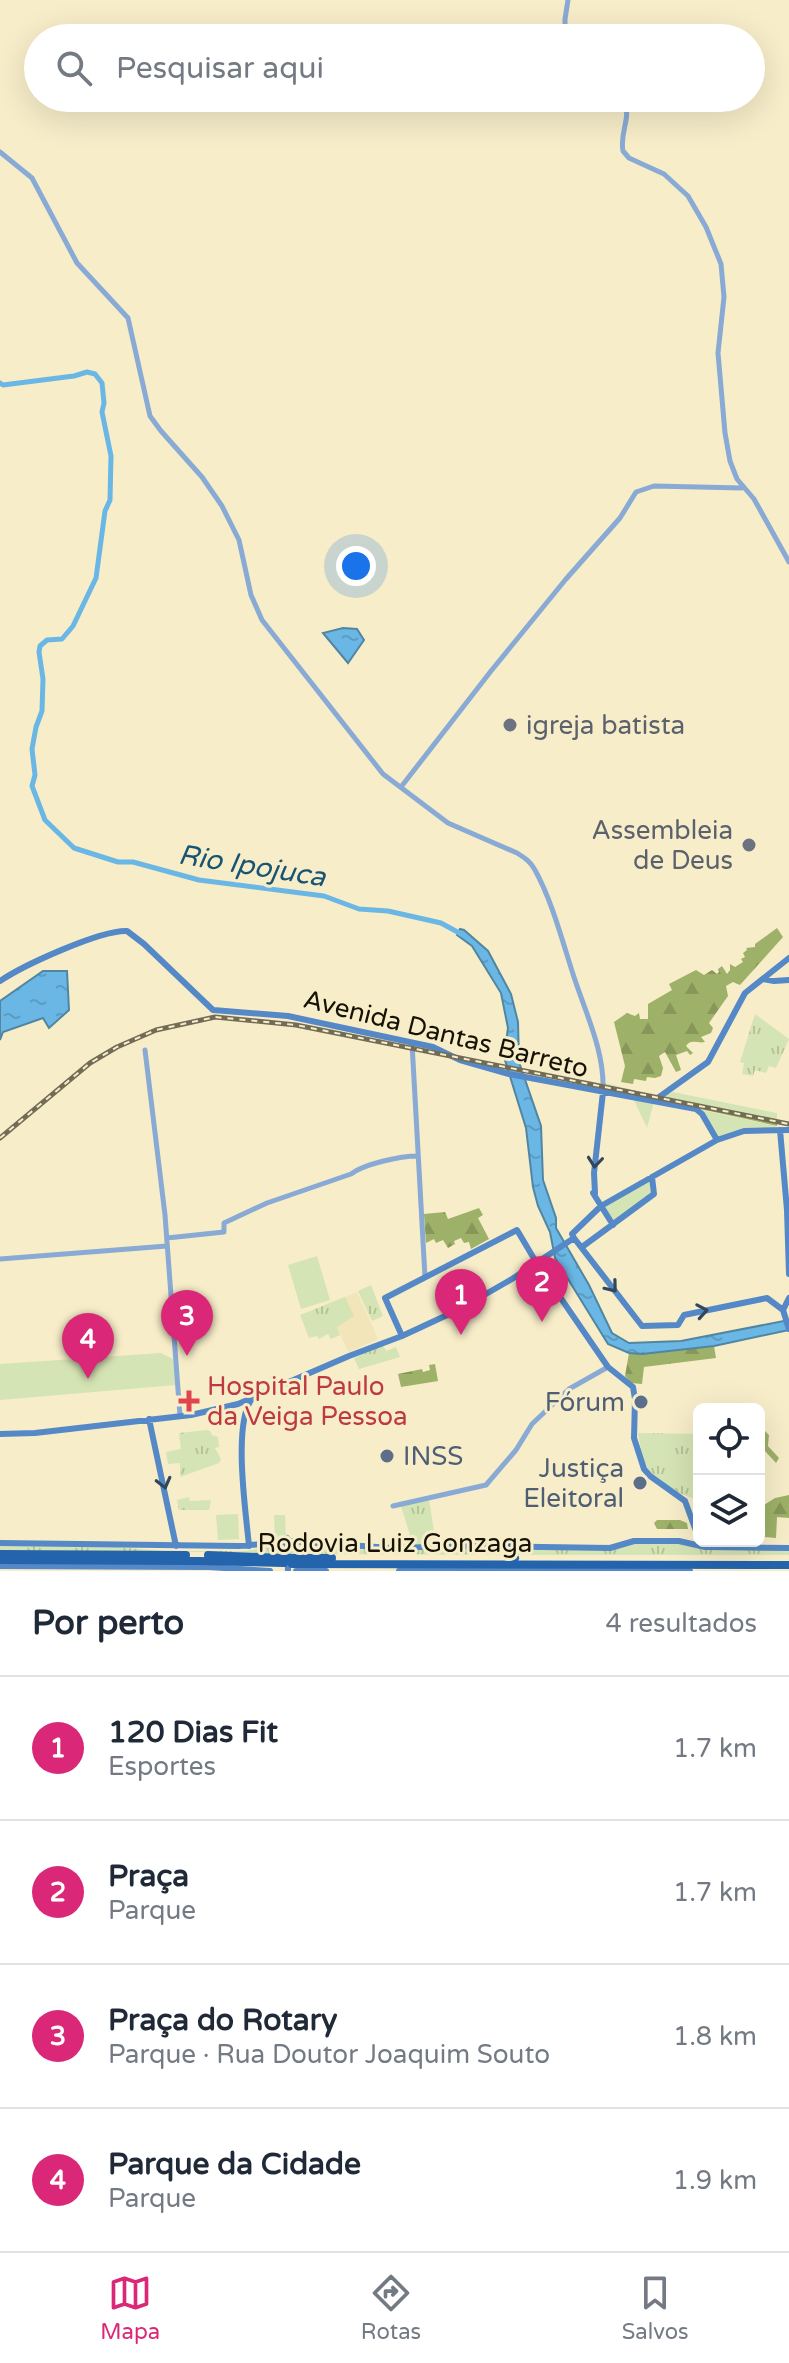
<!DOCTYPE html>
<html lang="pt">
<meta charset="utf-8">
<style>
:root{--surface:#fff;--page:#f6f6f7;--text:#1f2937;--muted:#747a83;--line:#e0e1e3;--accent:#db2777}
body{margin:0;font-family:"Varela Round",sans-serif;background:var(--page);color:var(--text)}
.controls{position:absolute;right:24px;bottom:24px;display:grid;overflow:hidden;border-radius:12px;box-shadow:0 8px 32px #0002}
.controls button{width:72px;height:72px;display:grid;place-items:center;padding:0;border:0;border-bottom:2px solid var(--line);background:var(--surface);color:var(--text);font:40px sans-serif}
.you{position:absolute;left:356px;top:566px;width:28px;height:28px;margin:-20px;border:6px solid #fff;border-radius:50%;background:#1a73e8;box-shadow:0 0 0 12px #1a73e833}
.badge{display:grid;place-items:center;width:52px;height:52px;border-radius:50%;background:var(--accent);color:#fff;font-size:26px;font-weight:700}
.pin{position:absolute;translate:-50% -66px;filter:drop-shadow(0 2px 4px #0008)}
.pin::after{content:'';position:absolute;top:42px;width:28px;height:24px;background:inherit;clip-path:polygon(0 0,100% 0,50% 100%)}
.list{margin:0;padding:0;list-style:none}
h2{display:flex;justify-content:space-between;align-items:center;height:104px;margin:0;padding:0 32px;font-size:34px}
h2 small{font-size:26px;font-weight:400;color:var(--muted)}
.list li{display:grid;grid-template-columns:52px 1fr auto;gap:24px;align-items:center;box-sizing:border-box;height:144px;padding:0 32px;border-top:2px solid var(--line)}
.list b{display:block;font-size:30px;white-space:nowrap}
.list p{margin:0;font-size:26px;white-space:nowrap;color:var(--muted)}
.list em{font-size:26px;font-style:normal;color:var(--muted)}
.icon{flex:none;width:44px;height:44px;fill:none;stroke:currentColor;stroke-width:2;stroke-linecap:round;stroke-linejoin:round}
.map{position:relative;flex:none;width:789px;height:1571px;overflow:hidden}
.search{position:absolute;background:var(--surface);box-shadow:0 8px 32px #0002;left:24px;right:24px;top:24px;height:88px;display:flex;align-items:center;gap:20px;box-sizing:border-box;padding:0 28px;border-radius:44px;color:var(--muted);font-size:30px}
.sheet{height:680px;background:var(--surface)}
nav{display:flex;justify-content:space-around;align-items:center;box-sizing:border-box;height:112px;border-top:2px solid var(--line);background:var(--surface);font-size:22px;color:var(--muted)}
nav a{display:grid;justify-items:center;gap:4px}
nav .on{color:var(--accent)}
.map>svg:first-child{display:block}
</style>
<div class="map">
<svg width="789" height="1571" viewBox="0 0 789 1571">
<defs>
<pattern id="grass-tufts" width="24" height="20" patternUnits="userSpaceOnUse" patternTransform="scale(2)"><rect width="24" height="20" fill="#d5e4b4"/><path d="M3 7l-1-3M5 7V3M7 7l1-3M15 17l-1-3M17 17v-4M19 17l1-3" fill="none" stroke="#b6c399"/></pattern>
<pattern id="forest-firs" width="22" height="20" patternUnits="userSpaceOnUse" patternTransform="scale(2)"><rect width="22" height="20" fill="#9db168"/><path d="M5 1l3.5 6h-7zM16 11l3.5 6h-7z" fill="#869759"/></pattern>
<pattern id="water-ripples" width="26" height="14" patternUnits="userSpaceOnUse" patternTransform="scale(2)"><rect width="26" height="14" fill="#6ab7e5"/><path d="M2 4q2-2 4 0t4 0M15 11q2-2 4 0t4 0" fill="none" stroke="#5b9cc3"/></pattern>
</defs>
<rect width="100%" height="100%" fill="#f7edc9"/>
<path fill="#f1e5b9" d="M357,1292l21,47 -29,13 -25,-47z"/>
<path fill="url(#grass-tufts)" d="M755,1014l34,25 -13,29 -7,-2 -3,7 -11,-3 -2,6 -11,-2 2,-11 -4,-1z
M605,1083l51,13 -1,2 -50,-7z
M371,1285l12,31 -11,5 -14,-30z
M345,1297l9,19 -17,11 3,8 -9,4 -3,-5 -9,5 -2,-3 -8,2 -9,-23z
M383,1345l3,6 10,-4 4,10 -41,12 -5,-11z
M207,1430l3,1 2,4 6,2 1,10 -4,1 6,11 -2,4 -39,14v-14l-12,1 -2,-12 15,-3 -2,-16z
M638,1433l61,1v66c-16,-4 -40,-15 -50,-30 -7,-10 -9,-25 -11,-37z
M189,1497l1,4 21,-1 -2,10h-30l-2,-10z
M429,1499l7,45h-28l-1,-3 3,-1v-5l-9,-29z
M238,1514l1,25 -21,1 -2,-25z
M274,1515h11l1,20 -11,6z
M637,1543h40l27,7h85v5h-272l-3,-5z
M297,1544l96,8 27,-1 9,-2h75l5,6 -219,-1 2,-7z
M280,1545l4,2v8l-63,-3h-221v-6h104l59,5h83z"/>
<path fill="url(#forest-firs)" d="M777,928l6,9 -43,48 -7,-3 -7,4 2,10 -19,27 4,5 -2,5 -10,4 4,5c-7,2 -14,-4 -19,4l7,7 -3,2 -3,-4 -11,4 5,15 -5,2 -11,-20 -6,4 4,12 -2,8 -6,2 -8,-1 -1,4 -12,-2 -1,5 -12,-2 4,-16 -11,-44 13,-9 8,3 4,-3 1,6h8v-15l24,-14 -3,-6 27,-14 8,5 8,-5 5,4 2,-2 -1,-3 4,-3 5,8 3,-4v-6l5,3 8,-5 -2,-3 4,-2 -2,-4 4,-3 -1,-2 9,-1v-3z
M664,1097l113,22v7l-113,-25z
M479,1208l4,7 -5,3 11,21 -18,10 -2,-7 -5,1 -3,-5 -7,3 1,3 -7,4 -5,-8 -7,3 -2,-4 -8,4 -2,-29 21,-2 3,7z
M714,1346l2,12 -72,9 -2,17 -11,-1 -6,-7 4,-23 13,1z
M435,1364l3,17 -37,6 -3,-13 24,-5 1,3 7,-2 -1,-5z
M761,1427l8,8 -1,11 11,12 -3,5 -11,-12 -3,4 2,5 -5,8v-38z
M789,1495v23l-12,-1 -1,21 -11,-1 -4,3 -2,-2v-30l16,-10z
M657,1520h23l7,3 1,6h-31l-3,-6z"/>
<path fill="#d5e4b4" d="M673,1092l104,21v6l-114,-22z
M633,1098l21,4 -7,26z
M702,1110l73,16 2,2 -34,1 -26,8z
M650,1180l2,13 -39,29 -10,-15z
M317,1256l13,44 -29,9 -13,-44z
M161,1353l12,6 3,26 -176,15v-36z"/>
<path fill="url(#water-ripples)" stroke="#5186a2" stroke-width="2" d="M343,628l14,1 7,11 -16,23 -25,-30z
M460,929l4,1 24,21 23,43 7,28 1,40 22,64 2,54 13,38v10l33,57 23,48 17,10 52,-2 108,-21v10l-75,16 -72,8 -13,-1 -21,-9 -53,-86 -5,-26 -12,-26 -5,-19 -7,-59 -22,-71 4,-29 -7,-35 -29,-47 -15,-11z
M43,971h24l2,39 -20,18 -6,-10 -40,14 -3,8v-39z"/>
<g fill="none" stroke-linecap="round" stroke-linejoin="round">
<path stroke="#6ab7e5" stroke-width="5" d="M0,383l3,2 71,-9 13,-4 8,2 7,9 2,20 -2,9 9,44 -1,44 -5,11 -9,67 -23,48 -11,13 -15,1 -7,6 -1,6 4,27 -1,32 -6,16 -4,22 3,26 -3,11 13,34 29,28 44,14h15l66,18 125,16 35,13 29,2 53,12 22,12"/>
<path stroke="#88aad4" stroke-width="5" d="M565,38v-19l3,-19
M623,98c10,20 -4,33 0,53l6,7 35,16 24,22 18,31 15,37 3,33 -6,56 7,80 5,28 7,18 17,20 35,63
M0,152l32,26 45,85 51,55 22,98 11,15 41,46 20,29 17,34 12,55 11,25 121,154 65,49 69,30c8,5 14,9 18,17 17,31 27,70 38,104 12,38 32,77 30,118
M401,787l90,-116 75,-92 54,-61 16,-26 18,-6 88,2
M412,1043l13,234
M145,1050l20,165 15,201
M167,1238l57,-6v-9l43,-20 84,-29c13,-10 49,-18 67,-18
M0,1259l167,-13
M393,1506l93,-21 30,-35 16,-26 37,-35 39,-22"/>
<path stroke="#5588c6" stroke-width="6" d="M763,979l11,2 15,-1
M0,981c24,-16 100,-51 127,-50l17,13 69,66 75,6 145,31 27,13 49,14 187,35 6,5 15,26
M603,1092l-9,81 1,20h-2l20,32
M655,1100l53,-38 37,-69 44,-35
M780,1130l7,80 2,64
M574,1238l68,88 36,-1 6,-10 83,-17 16,12 6,19
M574,1238l-2,-4 29,-28 116,-66 27,-9 45,-1
M582,1247l72,-53 -2,-17
M783,1310l6,-12
M402,1336l-17,-38 132,-68 19,32 72,105 25,20 2,12 -1,39 10,31 6,7 35,25 14,38
M149,1419l27,127
M0,1434l35,-1 156,-18 47,-11 111,-48 53,-20 56,-26 54,-31 62,-41
M290,1541l-3,-3 -3,4 3,2 3,-3 101,7 77,-2 142,2 24,-7h45l26,6 84,1
M0,1543l239,3 45,-4
M287,1544l1,27
M249,1546c-3,-33 -16,-119 2,-146
M0,1566l209,1 61,4
M296,1571l19,-3 11,3
M399,1571l26,-2 265,2"/>
<path stroke="#2364ac" stroke-width="8" d="M509,1546l2,7 4,5
M0,1554l186,1
M208,1555l75,3
M293,1558h39
M0,1560l199,1 85,2
M292,1564l497,1"/>
<g stroke="#726c56" stroke-width="5">
<path id="rail" d="M0,1138l90,-75 27,-16 39,-17 59,-13 81,8 493,99"/>
</g>
<use href="#rail" stroke="#f7edc9" stroke-width="2" stroke-dasharray="6" stroke-linecap="butt"/>
<path stroke="#2364ac" stroke-width="8" d="M283,1558h10"/>
</g>
<defs><path id="oneway-chevron" d="M-2-3.5L2.5 0L-2 3.5" fill="none" stroke-width="1.6" stroke-linecap="round" stroke-linejoin="round" transform="scale(2)"/></defs>
<g stroke="#32475c">
<use href="#oneway-chevron" transform="translate(595 1162) rotate(96)"/>
<use href="#oneway-chevron" transform="translate(612 1287) rotate(51)"/>
<use href="#oneway-chevron" transform="translate(702 1311) rotate(-10)"/>
<use href="#oneway-chevron" transform="translate(164 1483) rotate(76)"/>
</g>
<g fill="#6b7280" stroke="#f7edc9" stroke-width="3">
<circle cx="510" cy="725" r="8"/>
<circle cx="749" cy="845" r="8"/>
</g>
<path fill="#e0444e" stroke="#f7edc9" stroke-width="3" d="M185 1389h8v8h8v8h-8v8h-8v-8h-8v-8h8z"/>
<g fill="#5c6f8a" stroke="#f7edc9" stroke-width="3">
<circle cx="641" cy="1402" r="8"/>
<circle cx="387" cy="1456" r="8"/>
<circle cx="640" cy="1483" r="8"/>
</g>
<g text-anchor="middle" dominant-baseline="central" stroke-width="6" stroke-linejoin="round" paint-order="stroke">
<g font-size="26" fill="#5b616d" stroke="#f7edc9" text-anchor="start">
<text x="526" y="725">igreja batista</text>
<text x="733" y="830" text-anchor="end">Assembleia<tspan x="733" dy="30">de Deus</tspan></text>
</g>
<g font-size="26" fill="#161206" stroke="#f7edc9">
<text transform="translate(446 1034) rotate(14)">Avenida Dantas Barreto</text>
<text x="395" y="1543">Rodovia Luiz Gonzaga</text>
</g>
<g font-size="26" fill="#be3a42" stroke="#f7edc9" text-anchor="start">
<text x="207" y="1386">Hospital Paulo<tspan x="207" dy="30">da Veiga Pessoa</tspan></text>
</g>
<g font-size="26" fill="#4e5e75" stroke="#f7edc9" text-anchor="end">
<text x="625" y="1402">Fórum</text>
<text x="403" y="1456" text-anchor="start">INSS</text>
<text x="624" y="1468">Justiça<tspan x="624" dy="30">Eleitoral</tspan></text>
</g>
<g font-size="28" font-style="italic" fill="#185473" stroke="#f7edc9">
<text transform="translate(252 866) rotate(9)">Rio Ipojuca</text>
</g>
</g>
</svg>
<div class="controls">
<button><svg class="icon" aria-label="locate" viewBox="0 0 24 24"><circle cx="12" cy="12" r="6"/><path d="M12 2v4M12 18v4M2 12h4M18 12h4"/></svg></button>
<button><svg class="icon" aria-label="layers" viewBox="0 0 24 24"><path d="M12 4l9 5-9 5-9-5zM3 14l9 5 9-5"/></svg></button>
</div>
<div class="you"></div>
<div class="pin badge" style="left:461px;top:1335px">1</div>
<div class="pin badge" style="left:542px;top:1322px">2</div>
<div class="pin badge" style="left:187px;top:1356px">3</div>
<div class="pin badge" style="left:88px;top:1379px">4</div>
<div class="search"><svg class="icon" aria-label="search" viewBox="0 0 24 24"><circle cx="10" cy="10" r="6"/><path d="M15 15l6 6"/></svg>Pesquisar aqui</div>
</div>
<section class="sheet">
<h2>Por perto<small>4 resultados</small></h2>
<ul class="list">
<li><span class="badge">1</span><div><b>120 Dias Fit</b><p>Esportes</p></div><em>1.7 km</em></li>
<li><span class="badge">2</span><div><b>Praça</b><p>Parque</p></div><em>1.7 km</em></li>
<li><span class="badge">3</span><div><b>Praça do Rotary</b><p>Parque · Rua Doutor Joaquim Souto</p></div><em>1.8 km</em></li>
<li><span class="badge">4</span><div><b>Parque da Cidade</b><p>Parque</p></div><em>1.9 km</em></li>
</ul>
</section>
<nav>
<a class="on"><svg class="icon" aria-label="map" viewBox="0 0 24 24"><path d="M3 6l6-2 6 2 6-2v14l-6 2-6-2-6 2zM9 4v14M15 6v14"/></svg>Mapa</a>
<a><svg class="icon" aria-label="directions" viewBox="0 0 24 24"><path d="M12 3l9 9-9 9-9-9zM9 14v-3h6M13 9l2 2-2 2"/></svg>Rotas</a>
<a><svg class="icon" aria-label="saved" viewBox="0 0 24 24"><path d="M7 4h10v16l-5-4-5 4z"/></svg>Salvos</a>
</nav>
